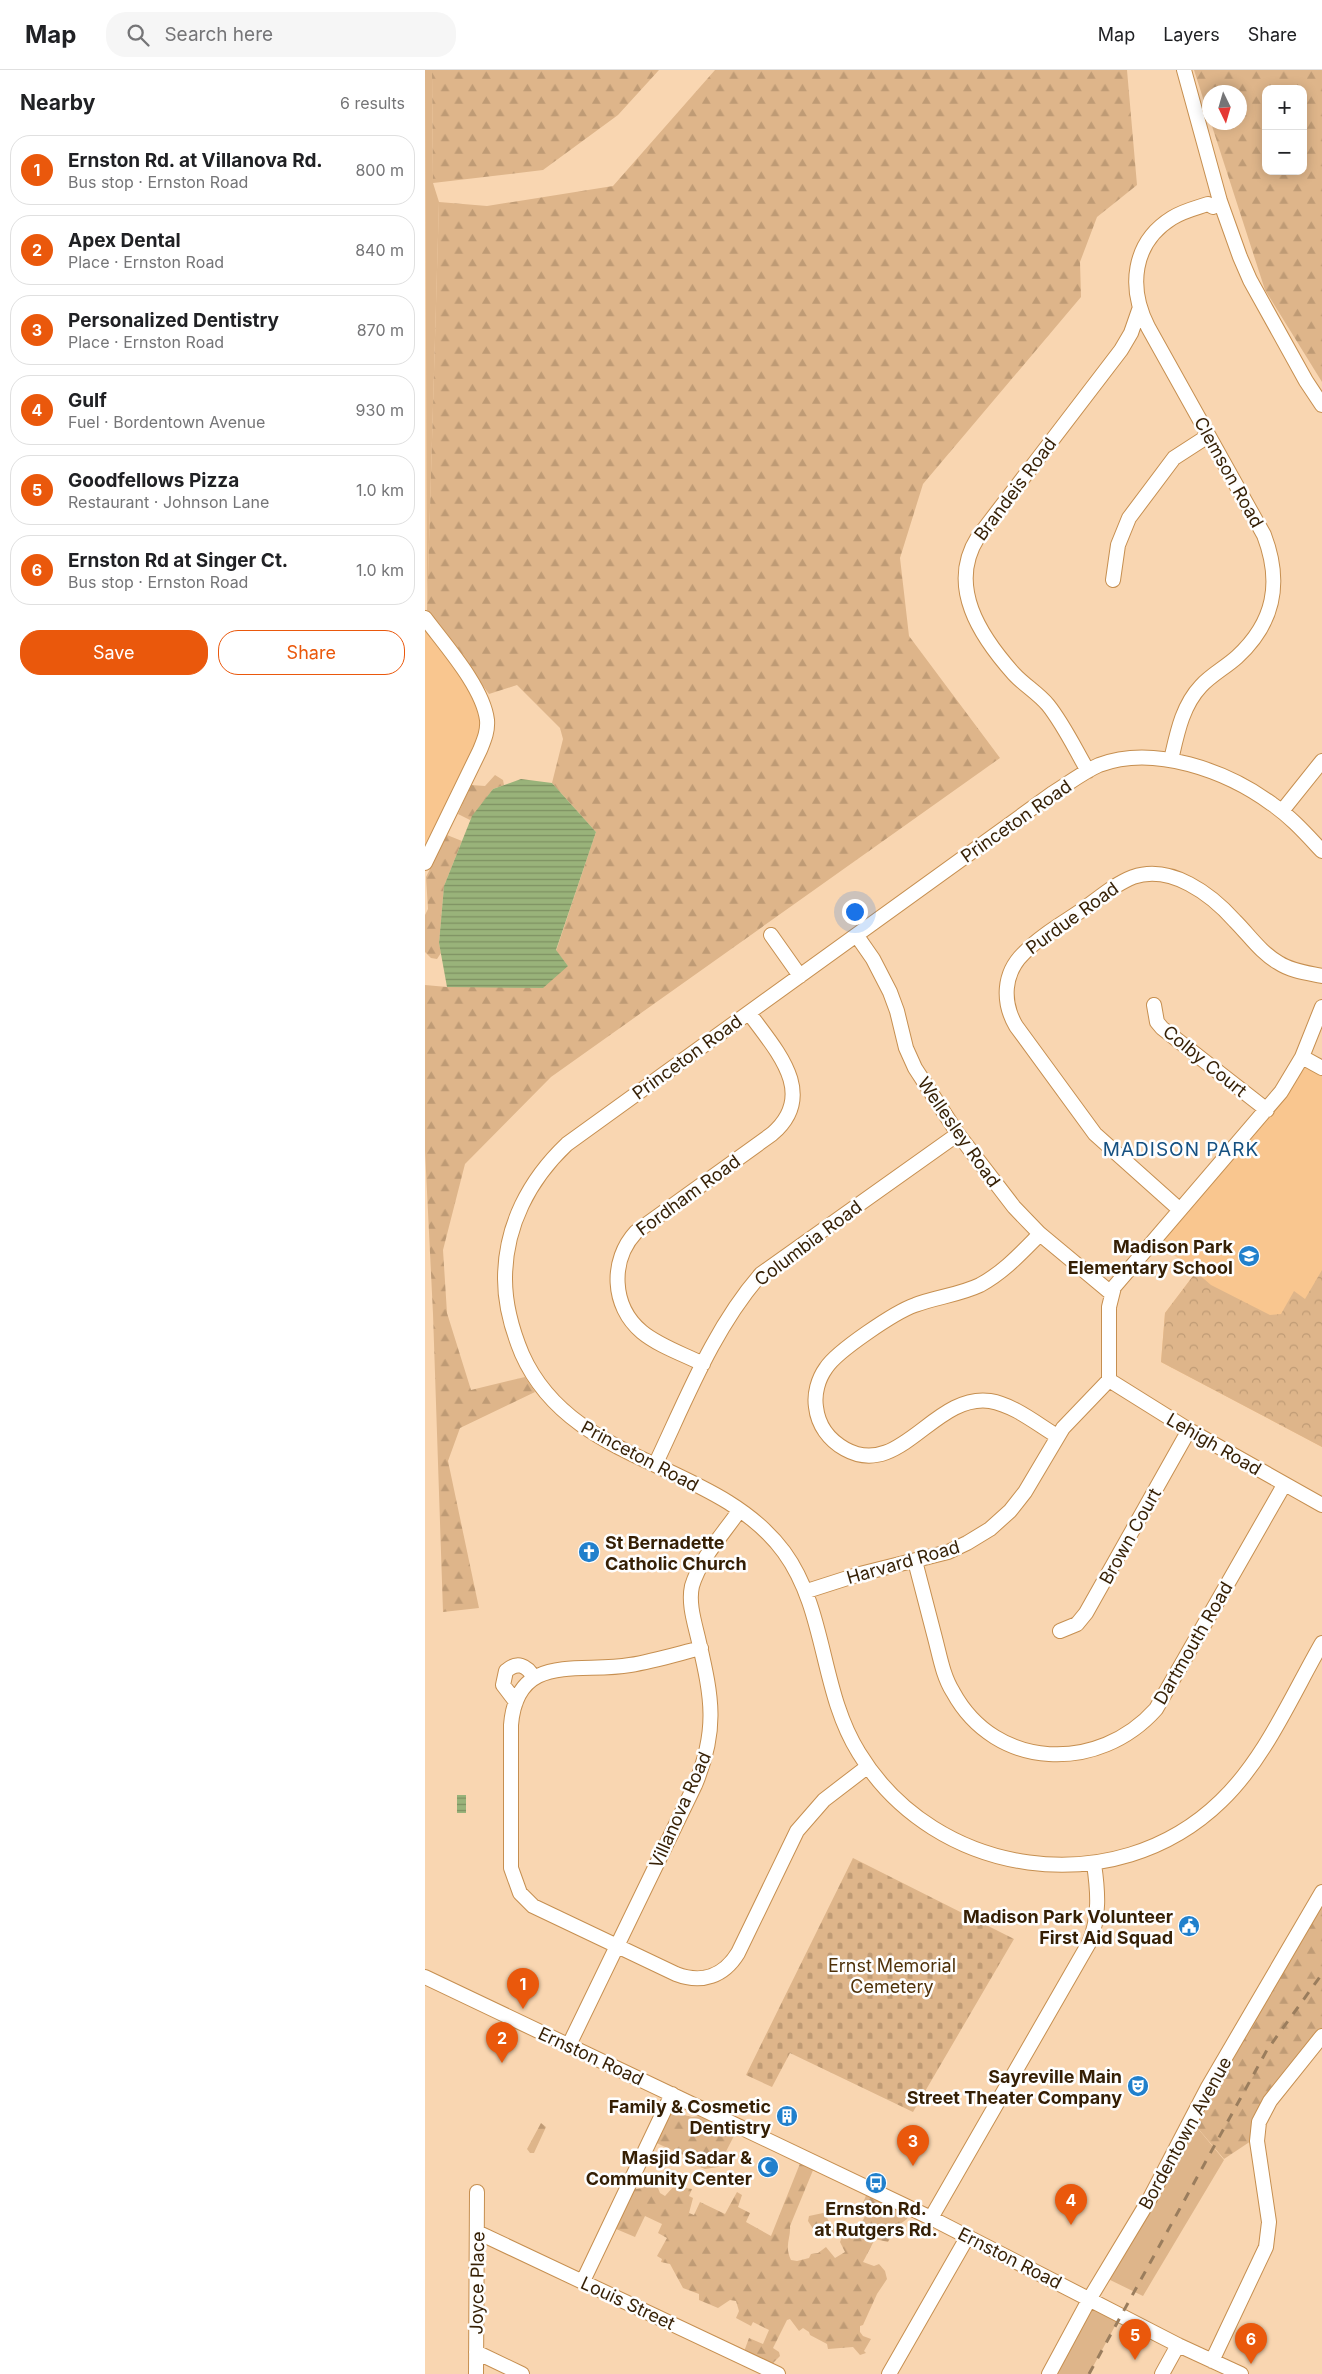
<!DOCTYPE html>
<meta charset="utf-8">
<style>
:root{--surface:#fff;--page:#f6f6f6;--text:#202124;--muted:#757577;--line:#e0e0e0;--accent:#ea580c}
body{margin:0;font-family:Inter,sans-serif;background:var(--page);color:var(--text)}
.controls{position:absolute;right:15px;top:15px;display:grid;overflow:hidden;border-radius:10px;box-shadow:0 2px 12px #0003}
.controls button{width:45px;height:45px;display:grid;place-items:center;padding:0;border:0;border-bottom:1px solid var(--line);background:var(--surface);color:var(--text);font:25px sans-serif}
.compass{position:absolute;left:777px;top:15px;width:45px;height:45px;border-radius:50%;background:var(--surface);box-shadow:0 2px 12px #0003;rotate:175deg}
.you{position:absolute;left:429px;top:841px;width:18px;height:18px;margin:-12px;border:4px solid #fff;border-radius:50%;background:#1a73e8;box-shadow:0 0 0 8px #1a73e833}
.badge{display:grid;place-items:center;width:32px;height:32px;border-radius:50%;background:var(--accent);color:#fff;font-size:16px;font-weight:700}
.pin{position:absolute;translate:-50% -41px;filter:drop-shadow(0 1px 2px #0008)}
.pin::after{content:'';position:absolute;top:26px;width:18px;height:15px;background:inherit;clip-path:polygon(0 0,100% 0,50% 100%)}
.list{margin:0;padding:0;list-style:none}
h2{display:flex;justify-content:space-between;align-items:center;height:65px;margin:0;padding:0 20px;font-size:21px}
h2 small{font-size:16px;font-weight:400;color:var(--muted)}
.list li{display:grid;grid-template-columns:32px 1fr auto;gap:15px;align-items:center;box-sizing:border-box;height:70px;margin:0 10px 10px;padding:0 10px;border:1px solid var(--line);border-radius:20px}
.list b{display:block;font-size:19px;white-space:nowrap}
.list p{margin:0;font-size:16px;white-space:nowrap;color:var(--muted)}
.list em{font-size:16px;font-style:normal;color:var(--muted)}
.actions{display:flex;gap:10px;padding:15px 20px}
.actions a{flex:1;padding:11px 0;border:1px solid var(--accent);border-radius:20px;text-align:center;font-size:18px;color:var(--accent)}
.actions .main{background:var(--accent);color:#fff}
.icon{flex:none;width:28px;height:28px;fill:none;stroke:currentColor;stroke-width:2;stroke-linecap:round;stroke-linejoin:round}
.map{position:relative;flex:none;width:897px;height:2304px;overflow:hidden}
header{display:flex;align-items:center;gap:30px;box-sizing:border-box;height:70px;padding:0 25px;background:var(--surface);border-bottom:1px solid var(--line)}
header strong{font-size:24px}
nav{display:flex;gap:28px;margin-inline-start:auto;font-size:18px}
.search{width:350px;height:45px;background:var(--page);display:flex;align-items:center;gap:12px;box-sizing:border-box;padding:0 18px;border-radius:20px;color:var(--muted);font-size:19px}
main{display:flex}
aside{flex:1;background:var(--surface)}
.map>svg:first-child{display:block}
</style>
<header>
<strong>Map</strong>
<div class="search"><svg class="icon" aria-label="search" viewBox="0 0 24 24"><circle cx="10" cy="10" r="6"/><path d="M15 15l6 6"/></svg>Search here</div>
<nav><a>Map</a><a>Layers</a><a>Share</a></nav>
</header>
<main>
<aside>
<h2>Nearby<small>6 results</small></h2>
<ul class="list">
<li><span class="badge">1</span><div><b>Ernston Rd. at Villanova Rd.</b><p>Bus stop · Ernston Road</p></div><em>800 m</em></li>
<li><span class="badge">2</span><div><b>Apex Dental</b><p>Place · Ernston Road</p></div><em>840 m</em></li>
<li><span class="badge">3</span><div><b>Personalized Dentistry</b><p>Place · Ernston Road</p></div><em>870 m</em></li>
<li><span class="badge">4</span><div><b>Gulf</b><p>Fuel · Bordentown Avenue</p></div><em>930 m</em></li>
<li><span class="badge">5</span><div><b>Goodfellows Pizza</b><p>Restaurant · Johnson Lane</p></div><em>1.0 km</em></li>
<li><span class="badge">6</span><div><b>Ernston Rd at Singer Ct.</b><p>Bus stop · Ernston Road</p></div><em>1.0 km</em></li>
</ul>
<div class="actions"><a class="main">Save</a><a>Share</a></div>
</aside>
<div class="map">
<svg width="897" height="2304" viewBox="0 0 897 2304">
<defs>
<pattern id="forest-firs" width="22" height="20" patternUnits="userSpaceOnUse" patternTransform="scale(1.25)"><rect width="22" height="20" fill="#deb58a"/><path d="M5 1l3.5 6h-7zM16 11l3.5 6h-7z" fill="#bf9b75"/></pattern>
<pattern id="cemetery-stones" width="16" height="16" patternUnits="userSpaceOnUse" patternTransform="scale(1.25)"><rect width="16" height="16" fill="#deb58a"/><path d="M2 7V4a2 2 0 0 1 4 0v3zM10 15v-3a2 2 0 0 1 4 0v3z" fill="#bf9b75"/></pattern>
<pattern id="park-crowns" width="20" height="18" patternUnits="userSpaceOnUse" patternTransform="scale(1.25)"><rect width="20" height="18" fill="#deb58a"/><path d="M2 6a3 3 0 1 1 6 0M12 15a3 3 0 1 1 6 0" fill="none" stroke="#bf9b75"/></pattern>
<pattern id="water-rules" width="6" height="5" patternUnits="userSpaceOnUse" patternTransform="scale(1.25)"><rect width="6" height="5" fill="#99b37a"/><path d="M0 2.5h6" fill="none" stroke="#7e9162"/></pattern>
</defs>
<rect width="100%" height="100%" fill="#f9d6b1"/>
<path fill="#f9c68f" d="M0,548l20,27 42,75 -62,142z
M877,987l20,11v379l-161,-85 4,-49 31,-41 -42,-32z"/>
<path fill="#deb58a" d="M0,0h7l1,113 6,19 -12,408z
M765,2049l34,41 -81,136 -39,-19z
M665,2228l31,17 -32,59h-40z"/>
<path fill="url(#forest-firs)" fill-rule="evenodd" d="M7,0h227l-41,45 -75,55 -110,13z
M290,0h412l10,115 -40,32 -17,45 1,35 -158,187 -23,74 9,78 91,122 -449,319 -86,87 -22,86 4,63 24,77 54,-13 10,15 -75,36 -12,33 31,147 -36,4 -10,-298 -8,-163v-166l22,2 121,-21 -12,-15 40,-119 -44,-49 11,-44 -3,-11 -43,-43 -28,9 -62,-84 12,-408 48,4 126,-20z
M769,0h128v312l-57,-92 -54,-167 28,-1v-30h-30v25zM841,19h37v82h-37z
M70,705l8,5 1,5 -11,4 -23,31 -12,-6 13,-29 14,1z
M22,765l15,6 -18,45 -5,57 2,10 -4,6 -6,-1 -6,-6v-37l3,-6 -2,-32z
M897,1830v136l-71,105 -27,18 -34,-40z
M243,2033l16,12 8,2 8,-1 35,18 -17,33 -13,2 -13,-5 -5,-7 -37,-17z
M116,2053l5,4 -12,26h-4l-3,-4z
M378,2086l13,7 -26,63c1,13 -6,19 1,34l6,1 12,-3 2,-4 7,-1 8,-6 9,11 10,-6 -5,-10 2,-5 -15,-6 -12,1 -7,-11 1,-5 14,-3 3,1c3,13 11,11 21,16l3,-7 9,5 8,-16 -6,-4 8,-20 43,21 -5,10 -11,8 -8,15 -13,-3 -12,23 11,4 5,-2 6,7 2,8 -10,15 -14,31 -3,1v6l3,4 8,3 -7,12 2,2 -6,2 -7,-8 -25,2 -1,-5 -17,-9 -1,-3 -6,-4 -4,3 -9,-12 -3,1 -14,28 6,4 1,4 -10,10 -28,-9 7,-19 14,6 6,-14 -16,-8 -2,4 -15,-8 3,-7 -3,-10 -6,-1 -12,8 -19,-8v-6l-16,-6 -13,-24 -9,-2 1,-3 -5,-3 10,-18 -9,-5 4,-9 -17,-8 -10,21 -26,-11 19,-40 7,3 8,-1 3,-6 12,6 2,5 5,3 9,-10 18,3 -3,7 4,2 -4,15 5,2 6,-13 25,12 12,-22 5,3 -4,12 12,6 -4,9 25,14z"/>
<path fill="url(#cemetery-stones)" d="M428,1788l161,81 -101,173 -123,-59 -18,34 -26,-12z"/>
<path fill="url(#park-crowns)" d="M897,1200v177l-161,-85 4,-49 31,-41 15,13 59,30 11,-1 13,-23 11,8z"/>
<path fill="url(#water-rules)" d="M96,709l31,4 44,49 -40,118 12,16 -25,22 -96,-1 -8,-44 5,-57 28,-70 21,-27z
M32,1725h9v18h-9z"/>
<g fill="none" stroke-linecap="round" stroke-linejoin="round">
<g stroke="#c68f50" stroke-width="16">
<path id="minor" d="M759,0l36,131 20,56 10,23 56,101 16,24
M688,510l5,-35 11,-27 45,-60 34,-22
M0,548c20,27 58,69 62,102 1,11 -3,20 -7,30l-55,113
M746,690c6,-26 11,-54 30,-74 10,-11 25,-19 36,-29 38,-35 45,-75 27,-122l-116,-208c-20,-39 -16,-84 24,-109 11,-7 24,-10 36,-14l5,3
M663,701c-13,-22 -24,-46 -40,-66 -10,-12 -24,-20 -34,-31 -34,-38 -67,-88 -36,-137l143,-187 10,-17 8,-23
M857,741l40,-50
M897,781c-16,-17 -31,-34 -50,-47 -45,-33 -118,-60 -173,-39 -16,7 -31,19 -46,28l-486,351c-38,36 -62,82 -62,135 0,26 7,51 17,75 50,113 194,106 262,198 43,59 36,139 75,201 76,125 256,151 362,48 44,-42 71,-106 101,-158
M346,865l29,41
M432,866l16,23 17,33 7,19 9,37 9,20 43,66 56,73 26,27 71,59
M729,935l3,17 5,6 105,82
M877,987l20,11
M755,1140l-85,-76 -79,-108c-14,-24 -13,-53 8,-73 17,-18 41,-31 61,-45 15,-11 30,-24 48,-31 38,-13 78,17 102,44 14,14 26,32 44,42 12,8 29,10 43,13
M615,1164c-19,19 -36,38 -60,51 -21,10 -44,12 -65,20 -20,7 -78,46 -89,63 -8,11 -12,26 -10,39 2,18 13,33 29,42 55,31 89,-56 145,-48 24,4 47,23 67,35
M278,1294c-20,-10 -44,-18 -61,-32 -31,-26 -32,-72 -6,-100l136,-98c47,-40 3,-85 -23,-121
M684,1310l80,50 133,75
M230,1395c31,-65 58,-136 106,-191l197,-140
M490,1491c7,26 13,51 20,77 5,19 8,38 18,54 43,79 146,81 203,17l128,-224
M382,1521l53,-17 88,-22 19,-9 23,-14 20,-18 15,-19 38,-64 46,-48v-73l5,-20 167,-195 21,-35 20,-50
M635,1561l17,-7 9,-11 103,-183
M276,1578c-24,6 -47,13 -71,17 -50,9 -113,-14 -119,60v143l9,25 13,13 143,68c26,10 48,2 62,-21l59,-122 27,-31 43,-33
M91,1632l-13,-17 3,-14c11,-10 21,-6 28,7
M0,1907l506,241 247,127 63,29
M144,1975l126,-260c23,-55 17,-87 4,-143 -4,-18 -11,-38 -7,-56 8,-27 31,-52 47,-75
M506,2148l158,-275c11,-26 9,-52 5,-79
M52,2162l301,142
M158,2211l89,-187
M51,2282l46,22
M787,2291l54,-114 3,-25 -12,-81 2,-19 11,-21 52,-65
M51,2304l1,-182
M464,2304l79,-138
M624,2304l41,-76 59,-98 59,-113 114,-195
M737,2304l16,-29"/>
</g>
<use href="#minor" stroke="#fff" stroke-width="14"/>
<path stroke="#9a7d5d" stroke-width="3" stroke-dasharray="9 9" stroke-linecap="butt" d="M664,2304l178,-324 55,-76"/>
</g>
<defs>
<g id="school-disc" transform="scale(1.125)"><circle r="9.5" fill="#2180cc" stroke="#fefefe"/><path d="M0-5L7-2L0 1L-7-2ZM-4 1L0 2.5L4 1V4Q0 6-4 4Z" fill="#fff"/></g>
<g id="church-disc" transform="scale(1.125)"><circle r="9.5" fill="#2180cc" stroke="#fefefe"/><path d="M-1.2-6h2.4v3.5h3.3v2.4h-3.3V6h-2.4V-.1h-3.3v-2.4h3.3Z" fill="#fff"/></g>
<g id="civic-disc" transform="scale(1.125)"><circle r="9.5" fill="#2180cc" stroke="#fefefe"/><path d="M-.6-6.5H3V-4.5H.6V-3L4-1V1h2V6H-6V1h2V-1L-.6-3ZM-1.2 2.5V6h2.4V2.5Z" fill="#fff"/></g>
<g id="theatre-disc" transform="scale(1.125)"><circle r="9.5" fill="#2180cc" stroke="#fefefe"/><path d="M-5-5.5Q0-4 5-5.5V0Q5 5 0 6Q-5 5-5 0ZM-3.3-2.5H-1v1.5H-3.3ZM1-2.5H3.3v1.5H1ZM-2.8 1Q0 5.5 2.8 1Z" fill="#fff"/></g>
<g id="building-disc" transform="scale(1.125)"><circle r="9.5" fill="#2180cc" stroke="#fefefe"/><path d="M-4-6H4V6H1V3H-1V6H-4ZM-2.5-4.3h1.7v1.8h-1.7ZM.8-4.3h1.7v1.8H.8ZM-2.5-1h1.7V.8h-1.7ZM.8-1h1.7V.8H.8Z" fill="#fff"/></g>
<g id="mosque-disc" transform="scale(1.125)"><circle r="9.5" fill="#2180cc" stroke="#fefefe"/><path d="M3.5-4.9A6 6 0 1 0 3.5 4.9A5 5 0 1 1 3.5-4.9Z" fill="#fff"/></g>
<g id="bus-disc" transform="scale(1.125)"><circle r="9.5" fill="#2180cc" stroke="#fefefe"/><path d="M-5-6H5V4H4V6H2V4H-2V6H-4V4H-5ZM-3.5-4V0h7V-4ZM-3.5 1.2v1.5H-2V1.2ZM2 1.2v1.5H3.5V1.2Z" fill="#fff"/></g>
</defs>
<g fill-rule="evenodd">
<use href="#school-disc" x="824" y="1186"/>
<use href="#church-disc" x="164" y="1482"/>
<use href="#civic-disc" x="764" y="1856"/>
<use href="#theatre-disc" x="713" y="2016"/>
<use href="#building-disc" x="362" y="2046"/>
<use href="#mosque-disc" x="343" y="2097"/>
<use href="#bus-disc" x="451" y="2113"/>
</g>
<g text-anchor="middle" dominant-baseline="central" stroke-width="5" stroke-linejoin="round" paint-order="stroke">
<g font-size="18" fill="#351f04" stroke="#fefefe">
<text transform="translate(804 402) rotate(61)">Clemson Road</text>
<text transform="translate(590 419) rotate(-53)">Brandeis Road</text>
<text transform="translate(591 751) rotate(-35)">Princeton Road</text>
<text transform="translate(647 848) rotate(-36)">Purdue Road</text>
<text transform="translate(262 987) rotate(-36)">Princeton Road</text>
<text transform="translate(780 991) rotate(39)">Colby Court</text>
<text transform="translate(534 1062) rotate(55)">Wellesley Road</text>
<text transform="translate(263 1125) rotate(-36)">Fordham Road</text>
<text transform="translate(383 1173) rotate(-37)">Columbia Road</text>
<text transform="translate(789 1374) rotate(30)">Lehigh Road</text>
<text transform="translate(215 1386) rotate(28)">Princeton Road</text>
<text transform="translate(705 1466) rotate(-61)">Brown Court</text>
<text transform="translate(478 1492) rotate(-16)">Harvard Road</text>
<text transform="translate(768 1573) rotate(-60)">Dartmouth Road</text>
<text transform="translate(255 1740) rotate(-66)">Villanova Road</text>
<text transform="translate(166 1986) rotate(25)">Ernston Road</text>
<text transform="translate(760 2063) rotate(-61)">Bordentown Avenue</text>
<text transform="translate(585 2188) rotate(27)">Ernston Road</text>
<text transform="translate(52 2213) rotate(-89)">Joyce Place</text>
<text transform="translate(203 2233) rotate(25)">Louis Street</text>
</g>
<g font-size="18" font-weight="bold" fill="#351f04" stroke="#fefefe" text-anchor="end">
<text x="808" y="1176">Madison Park<tspan x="808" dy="21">Elementary School</tspan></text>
<text x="180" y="1472" text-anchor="start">St Bernadette<tspan x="180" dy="21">Catholic Church</tspan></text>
<text x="748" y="1846">Madison Park Volunteer<tspan x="748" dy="21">First Aid Squad</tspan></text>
<text x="697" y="2006">Sayreville Main<tspan x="697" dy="21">Street Theater Company</tspan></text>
<text x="346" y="2036">Family &amp; Cosmetic<tspan x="346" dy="21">Dentistry</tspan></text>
<text x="327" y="2087">Masjid Sadar &amp;<tspan x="327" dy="21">Community Center</tspan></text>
<text x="451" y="2138" text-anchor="middle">Ernston Rd.<tspan x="451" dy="21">at Rutgers Rd.</tspan></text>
</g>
<g font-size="18" fill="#4f3109" stroke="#fefefe">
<text x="467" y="1895">Ernst Memorial<tspan x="467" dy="21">Cemetery</tspan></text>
</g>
<g font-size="19" letter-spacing="1" fill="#155081" stroke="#fefefe">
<text x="756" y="1079">MADISON PARK</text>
</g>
</g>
</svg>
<div class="controls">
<button>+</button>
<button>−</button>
</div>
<svg class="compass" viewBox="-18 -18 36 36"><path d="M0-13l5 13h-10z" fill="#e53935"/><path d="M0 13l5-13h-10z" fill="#757577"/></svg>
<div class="you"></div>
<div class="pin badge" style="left:98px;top:1939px">1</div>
<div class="pin badge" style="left:77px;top:1993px">2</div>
<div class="pin badge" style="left:488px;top:2096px">3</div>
<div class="pin badge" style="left:646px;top:2155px">4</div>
<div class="pin badge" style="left:710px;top:2290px">5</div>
<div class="pin badge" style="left:826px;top:2294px">6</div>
</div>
</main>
